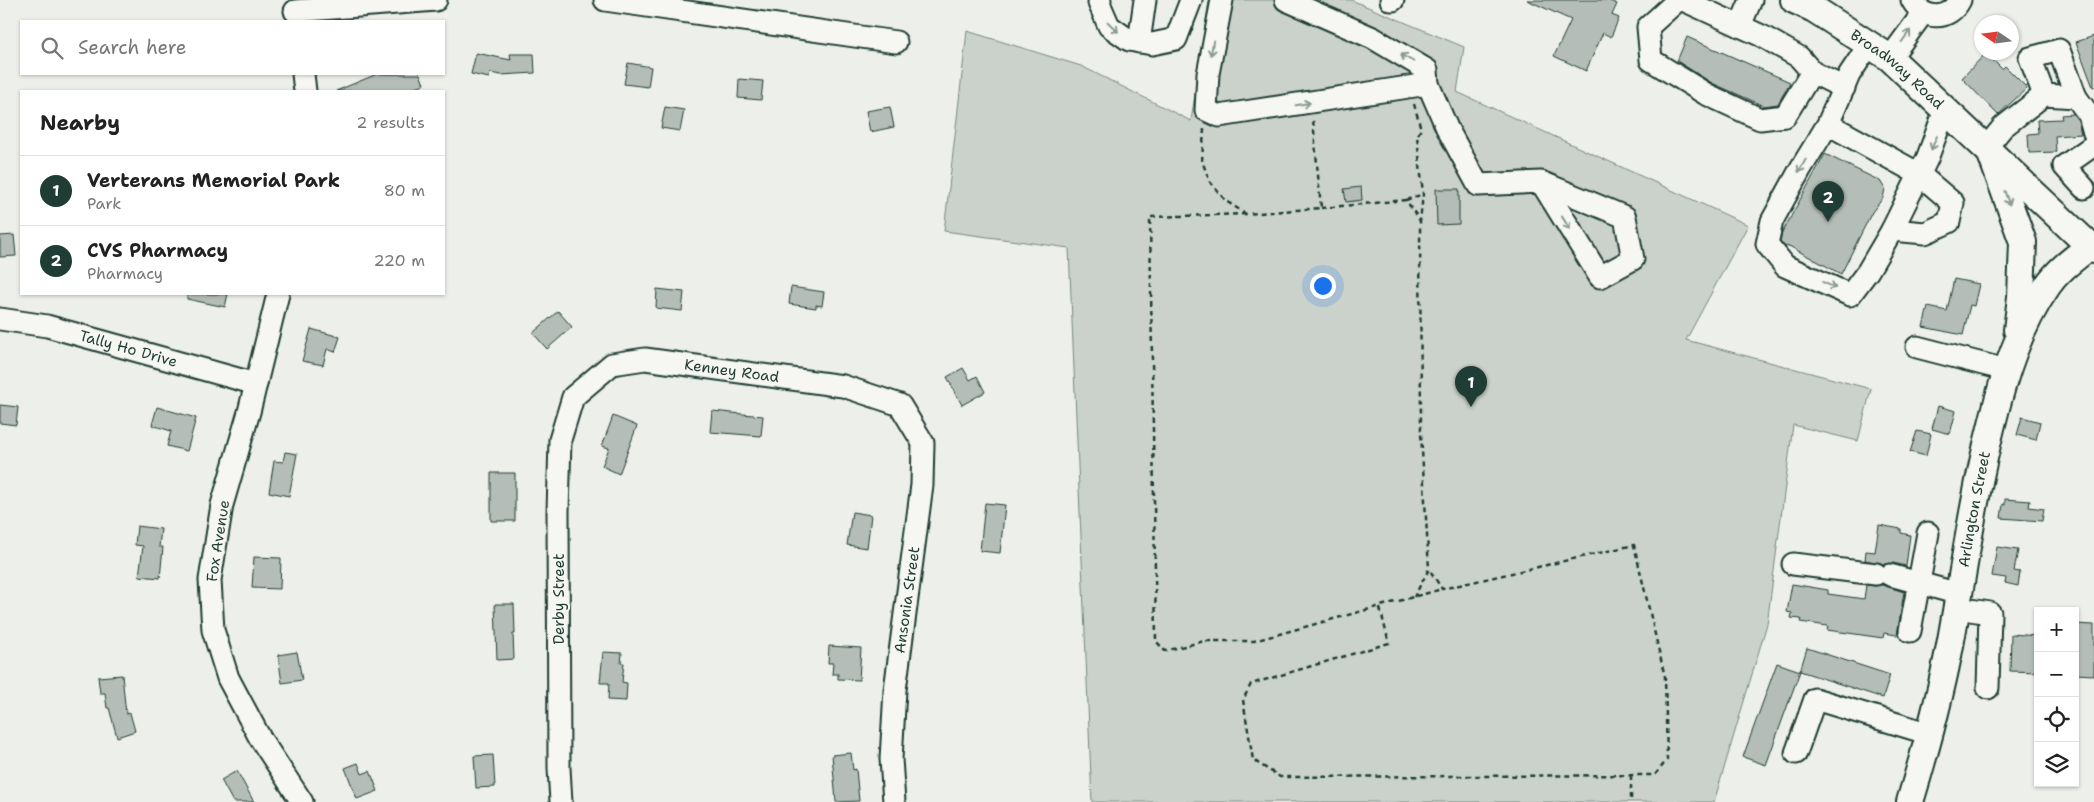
<!DOCTYPE html>
<meta charset="utf-8">
<style>
:root{--surface:#fff;--page:#f2f2f2;--text:#222;--muted:#767676;--line:#e0e0e0;--accent:#1f3d34}
body{margin:0;font-family:"Shantell Sans",sans-serif;background:var(--page);color:var(--text)}
.controls{position:absolute;right:15px;bottom:15px;display:grid;overflow:hidden;border-radius:0px;box-shadow:0 1px 4px #0004}
.controls button{width:45px;height:45px;display:grid;place-items:center;padding:0;border:0;border-bottom:1px solid var(--line);background:var(--surface);color:var(--text);font:25px sans-serif}
.compass{position:absolute;left:1974px;top:15px;width:45px;height:45px;border-radius:50%;background:var(--surface);box-shadow:0 1px 4px #0004;rotate:283deg}
.you{position:absolute;left:1322px;top:285px;width:18px;height:18px;margin:-12px;border:4px solid #fff;border-radius:50%;background:#1a73e8;box-shadow:0 0 0 8px #1a73e833}
.badge{display:grid;place-items:center;width:32px;height:32px;border-radius:50%;background:var(--accent);color:#fff;font-size:16px;font-weight:700}
.pin{position:absolute;translate:-50% -41px;filter:drop-shadow(0 1px 2px #0008)}
.pin::after{content:'';position:absolute;top:26px;width:18px;height:15px;background:inherit;clip-path:polygon(0 0,100% 0,50% 100%)}
.list{margin:0;padding:0;list-style:none}
h2{display:flex;justify-content:space-between;align-items:center;height:65px;margin:0;padding:0 20px;font-size:21px}
h2 small{font-size:16px;font-weight:400;color:var(--muted)}
.list li{display:grid;grid-template-columns:32px 1fr auto;gap:15px;align-items:center;box-sizing:border-box;height:70px;padding:0 20px;border-top:1px solid var(--line)}
.list b{display:block;font-size:19px;white-space:nowrap}
.list p{margin:0;font-size:16px;white-space:nowrap;color:var(--muted)}
.list em{font-size:16px;font-style:normal;color:var(--muted)}
.icon{flex:none;width:28px;height:28px;fill:none;stroke:currentColor;stroke-width:2;stroke-linecap:round;stroke-linejoin:round}
.map{position:relative;flex:none;width:2094px;height:802px;overflow:hidden}
.search{position:absolute;background:var(--surface);box-shadow:0 1px 4px #0004;left:20px;top:20px;width:425px;height:55px;display:flex;align-items:center;gap:12px;box-sizing:border-box;padding:0 18px;border-radius:0px;color:var(--muted);font-size:19px}
.panel{position:absolute;background:var(--surface);box-shadow:0 1px 4px #0004;left:20px;top:90px;width:425px;height:205px;border-radius:0px}
.map>svg:first-child{display:block}
</style>
<div class="map">
<svg width="2094" height="802" viewBox="0 0 2094 802">
<rect width="100%" height="100%" fill="#edefea"/>
<filter id="ink" filterUnits="userSpaceOnUse"><feTurbulence type="fractalNoise" baseFrequency=".02" numOctaves="2"/><feDisplacementMap in="SourceGraphic" scale="10" xChannelSelector="R" yChannelSelector="G"/><feConvolveMatrix kernelMatrix="1 2 1 2 8 2 1 2 1" color-interpolation-filters="sRGB"/></filter>
<g filter="url(#ink)">
<path fill="#cbd2cc" stroke="#758880" d="M1209,0h142l113,47 -7,45 291,133 -62,115 185,49 -13,52 -65,-16 -26,199 -53,178h-622l-23,-554 -125,-17 23,-200 114,35 110,55z"/>
<path fill="#b4bdb8" stroke="#1f3d34" d="M1527,0h80l10,4 -5,11 7,3 -8,19 -8,-4 -17,38 -32,-15 17,-36z
M2094,36v51h-1l-17,-45z
M1687,37l103,45 -12,22 -14,2 -52,-23 -35,-22z
M476,53l35,7 -1,-6h24l1,19 -34,2 -11,-2 -1,5 -18,-4z
M1986,53l16,16 3,-3 22,22 -29,27 -36,-37z
M628,63l23,4 -3,20 -24,-3z
M377,74h43l4,10 -17,7h-71z
M739,79l24,2 -2,19 -23,-2z
M665,107l19,3 -4,21 -19,-3z
M890,107l4,20 -24,5 -4,-21z
M2073,114l5,6 3,14 -26,2 1,16 -27,1 -1,-19 10,-1 -1,-13 25,-1 -1,-4z
M1825,154l55,27 5,8 -2,9 -11,14 -31,62 -52,-28 -4,1 -5,-6 2,-8z
M1361,187l1,13 -16,2 -2,-13z
M1436,189h23v35l-22,1z
M14,235l2,21 -16,1v-21z
M1954,279l25,5 -5,22 -4,-1 -7,30 -40,-8 5,-20 19,4z
M791,287l33,5 -2,14 -6,-1v3l-27,-4z
M657,289l27,3 -2,19 -26,-3z
M187,294h41l-3,13 -38,-8z
M558,311l14,16 -25,22 -14,-16z
M311,329l29,8 -5,15 -8,-3 -4,16 -21,-4z
M963,368l7,12 7,-4 8,16 -23,13 -15,-28z
M0,405l18,2 -2,18 -16,-2z
M1938,406l18,5 -6,23 -18,-5z
M157,407l39,11 -9,33 -20,-5 4,-15 -19,-6z
M712,411l51,5 -2,20 -51,-4z
M613,416l24,10 -18,48 -17,-8 7,-18 -7,-2z
M2022,417l18,5 -4,18 -19,-5z
M1917,431l14,3 -5,22 -16,-4z
M285,452l12,2 -8,42 -20,-4 5,-31 9,1z
M491,473h24v48h-24z
M2005,499l25,2 -1,6 15,2 -2,12 -41,-3 2,-14 2,1z
M985,503l20,2 -5,48 -20,-2z
M852,512l19,3 -4,33 -20,-3z
M1879,525l22,4v4l9,2 -4,31 -13,-3 -9,1 -19,-4 1,-9 9,1z
M137,526l24,3 -2,18h4l-3,31 -21,-2 4,-30 -8,-1z
M1997,547l21,3 -4,21 6,1 -2,14 -13,-3 1,-5 -14,-2z
M254,557l27,1 -1,31 -28,-1z
M1792,584l36,6v4l36,5 2,-14 9,1 7,-1 22,7 -7,43 -13,-2 -1,5 -56,-8 1,-4 -28,-4 1,-3 -10,-1 1,-5 -5,-1z
M495,604h19l1,30h-2l1,25 -17,1z
M2075,624l19,1v50l-19,-1z
M2011,634l27,2v36l-28,-1z
M829,646l32,2 -2,32 -21,-1v-5h-6l1,-11h-5z
M1807,648l83,27 -7,23 -83,-27z
M297,652l5,28 -20,3 -4,-28z
M603,652l19,1 -1,10h3l-2,19 5,1 -1,18 -18,-1 1,-17h-9z
M1777,663l23,8 -34,94 -23,-8z
M122,675l4,39 4,-1 5,18 -18,6 -8,-29h-2l-2,-15h-5l-2,-16z
M851,753l2,17 3,-1 3,32 -23,1 -4,-47z
M493,755l2,32 -19,1 -2,-32z
M358,763l4,11 8,-3 8,20 -21,8 -12,-31z
M237,771l17,31h-21l-12,-22z"/>
<g fill="none" stroke-linecap="round" stroke-linejoin="round">
<g stroke="#1f3d34" stroke-width="25">
<g id="minor">
<path d="M605,0l291,42"/>
<path d="M1100,0l-1,3 10,23 20,14 23,4 24,-5 15,-39"/>
<path d="M1222,0l-14,74 -2,36 13,6 209,-32 -1,-14 -54,-32 -87,-38"/>
<path d="M1391,0h2"/>
<path d="M1678,0l-30,27 3,33 55,34 54,25 25,-3 27,-44 32,16"/>
<path d="M1683,0l79,36 37,21 13,15"/>
<path d="M1912,0c11,20 37,22 48,0"/>
<path d="M295,11l141,-11"/>
<path d="M1740,26l11,-26"/>
<path d="M1139,42l6,-42"/>
<path d="M1890,58l33,-45"/>
<path d="M303,74l2,17"/>
<path d="M1428,84l19,44 31,57 63,-3 84,35 8,42 -33,18 -59,-95"/>
<path d="M2044,95l-14,-37 29,-8 17,47"/>
<path d="M1828,124l-27,44 -29,53 -5,23 18,22 65,29 18,-24 24,-41 33,3 24,-11 4,-19 -34,-29 -91,-50 21,-49 20,-30"/>
<path d="M1986,148l17,-21 41,-32 32,2 13,18 5,18"/>
<path d="M2084,188l-20,-22 30,-21"/>
<path d="M1892,230l35,-71 18,-49"/>
<path d="M278,294l-29,118 -27,93 -12,75 3,50 15,48 32,60 42,64"/>
<path id="s1" d="M0,319l47,7 209,58"/>
<path d="M1917,347l89,23"/>
<path d="M1793,564l83,10"/>
<path d="M1890,575l69,19"/>
<path d="M1957,608l33,5 -2,75"/>
<path d="M1910,631l18,-98"/>
<path d="M1796,753l19,-54 115,35"/>
<path id="s2" d="M561,802l-2,-34 -1,-256 2,-72 13,-43 39,-33 33,-5 198,27 57,19 23,38 -1,42 -27,205 -4,69 3,43"/>
</g>
</g>
<g stroke="#1f3d34" stroke-width="30">
<g id="major">
<path id="s3" d="M1794,0l20,9 76,49 204,192"/>
<path d="M1992,157l31,85 -2,55 -4,33"/>
<path id="s4" d="M1910,802c16,-53 31,-107 41,-162 13,-72 23,-145 41,-216 12,-50 27,-97 56,-139 11,-16 27,-27 42,-39"/>
</g>
</g>
<path stroke="#1f3d34" stroke-width="2.5" stroke-dasharray="5 4" stroke-linecap="butt" d="M1414,104l7,25 -4,7 6,58 -3,28 1,211 8,136
M1204,129l-2,32 8,21 16,19 20,13 75,-6 -8,-88
M1406,200l17,-6
M1321,208l85,-8 14,21
M1246,214l-96,3 6,424 9,10 39,-10h50l188,-52
M1380,608l9,35 -138,41 -8,16 10,60 27,17 375,-2 12,-15 -2,-83 -31,-132 -192,44 -13,-20 -15,28
M1631,776v26"/>
<use href="#minor" stroke="#f6f6f2" stroke-width="21"/>
<use href="#major" stroke="#f6f6f2" stroke-width="26"/>
</g>
<defs><path id="oneway-shaft" d="M-6 0H5M1.5-3L5.5 0L1.5 3" fill="none" stroke-width="1.6" stroke-linecap="round" stroke-linejoin="round" transform="scale(1.25)"/></defs>
<g stroke="#8a9a93">
<use href="#oneway-shaft" transform="translate(1113 27) rotate(45)"/>
<use href="#oneway-shaft" transform="translate(1906 36) rotate(-54)"/>
<use href="#oneway-shaft" transform="translate(1212 48) rotate(99)"/>
<use href="#oneway-shaft" transform="translate(1407 58) rotate(-150)"/>
<use href="#oneway-shaft" transform="translate(1303 104) rotate(-9)"/>
<use href="#oneway-shaft" transform="translate(1934 143) rotate(113)"/>
<use href="#oneway-shaft" transform="translate(1802 166) rotate(120)"/>
<use href="#oneway-shaft" transform="translate(2007 198) rotate(70)"/>
<use href="#oneway-shaft" transform="translate(1566 223) rotate(58)"/>
<use href="#oneway-shaft" transform="translate(1829 285) rotate(24)"/>
</g>
</g>
<g text-anchor="middle" dominant-baseline="central" stroke-width="4" stroke-linejoin="round" paint-order="stroke">
<g font-size="15" fill="#1f3d34" stroke="#f6f6f2">
<text stroke="none"><textPath href="#s3" startOffset="125">Broadway Road</textPath></text>
<text stroke="none"><textPath href="#s1" startOffset="132">Tally Ho Drive</textPath></text>
<text stroke="none"><textPath href="#s2" startOffset="579">Kenney Road</textPath></text>
<text stroke="none"><textPath href="#s4" startOffset="300">Arlington Street</textPath></text>
<text transform="translate(218 541) rotate(-81)">Fox Avenue</text>
<text transform="translate(559 599) rotate(-90)">Derby Street</text>
<text transform="translate(907 600) rotate(-82)">Ansonia Street</text>
</g>
</g>
</svg>
<div class="controls">
<button>+</button>
<button>−</button>
<button><svg class="icon" aria-label="locate" viewBox="0 0 24 24"><circle cx="12" cy="12" r="6"/><path d="M12 2v4M12 18v4M2 12h4M18 12h4"/></svg></button>
<button><svg class="icon" aria-label="layers" viewBox="0 0 24 24"><path d="M12 4l9 5-9 5-9-5zM3 14l9 5 9-5"/></svg></button>
</div>
<svg class="compass" viewBox="-18 -18 36 36"><path d="M0-13l5 13h-10z" fill="#e53935"/><path d="M0 13l5-13h-10z" fill="#767676"/></svg>
<div class="you"></div>
<div class="pin badge" style="left:1471px;top:407px">1</div>
<div class="pin badge" style="left:1828px;top:222px">2</div>
<div class="search"><svg class="icon" aria-label="search" viewBox="0 0 24 24"><circle cx="10" cy="10" r="6"/><path d="M15 15l6 6"/></svg>Search here</div>
<section class="panel">
<h2>Nearby<small>2 results</small></h2>
<ul class="list">
<li><span class="badge">1</span><div><b>Verterans Memorial Park</b><p>Park</p></div><em>80 m</em></li>
<li><span class="badge">2</span><div><b>CVS Pharmacy</b><p>Pharmacy</p></div><em>220 m</em></li>
</ul>
</section>
</div>
